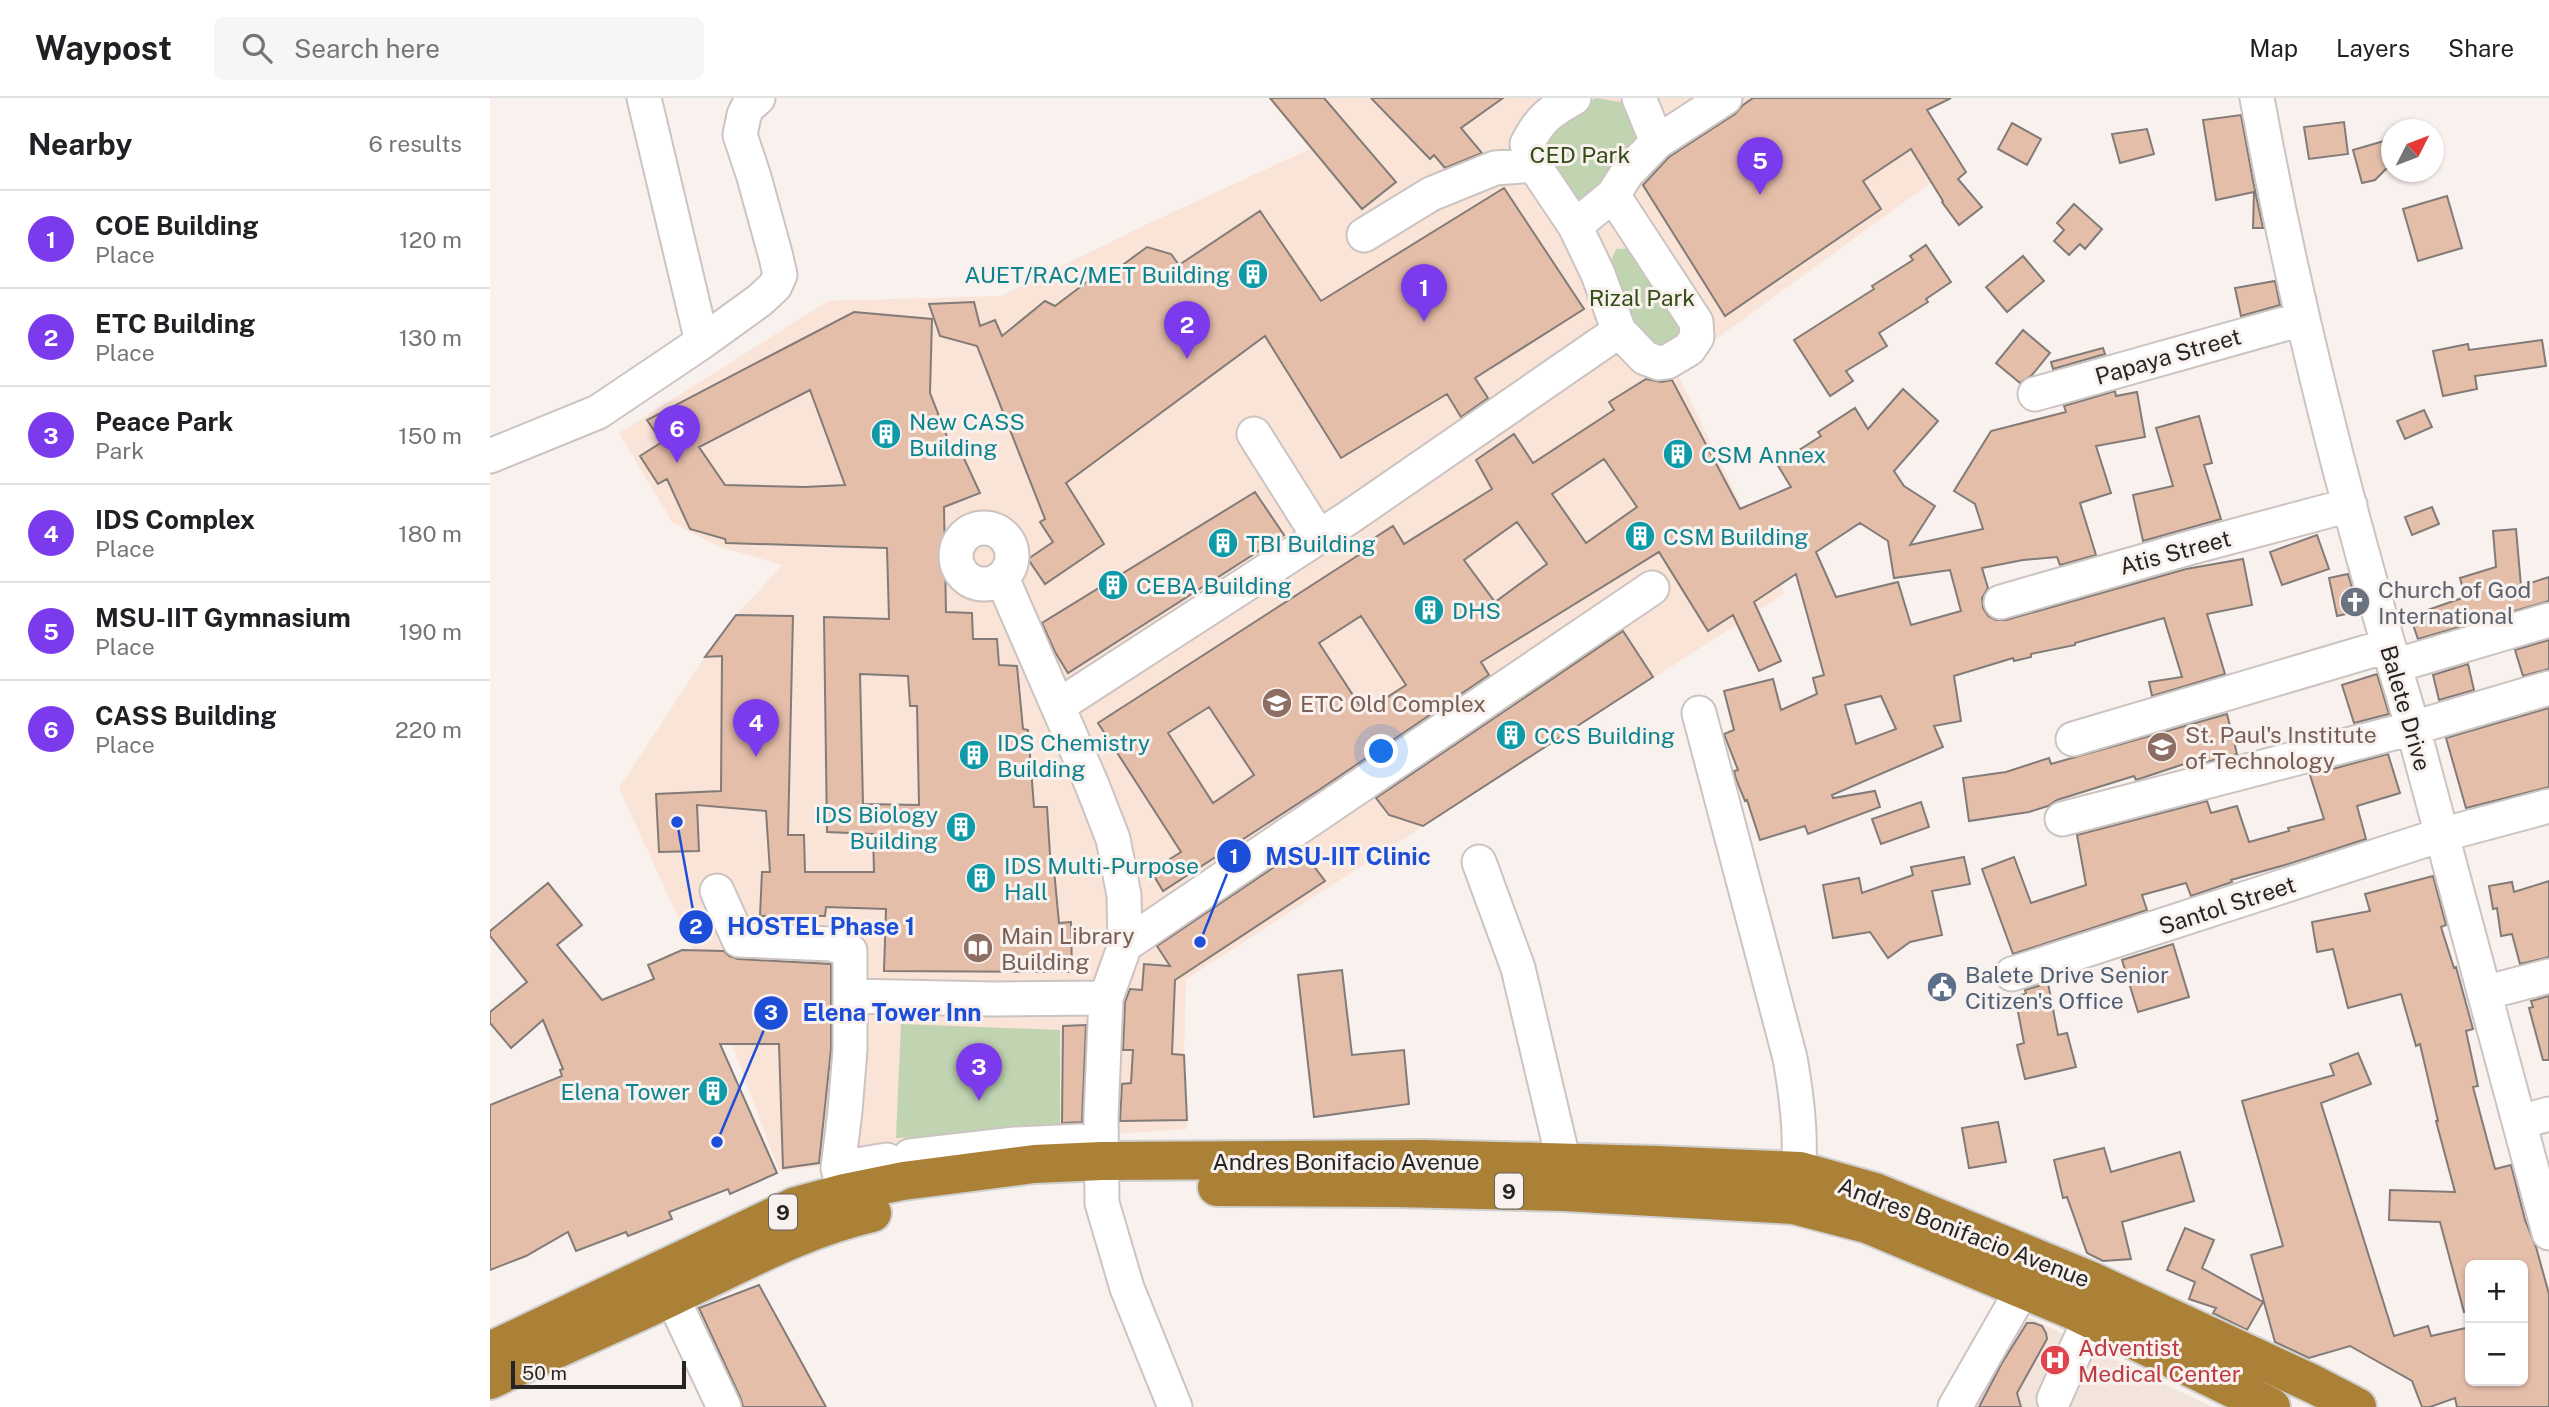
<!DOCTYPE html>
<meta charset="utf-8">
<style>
:root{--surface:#fff;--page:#f6f6f6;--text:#202124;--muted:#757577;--line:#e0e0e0;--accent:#7c3aed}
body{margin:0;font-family:"Public Sans",sans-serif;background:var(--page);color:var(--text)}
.controls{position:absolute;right:21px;bottom:21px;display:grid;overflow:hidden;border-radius:10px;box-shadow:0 2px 5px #0004}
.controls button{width:63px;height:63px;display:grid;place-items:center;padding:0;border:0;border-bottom:2px solid var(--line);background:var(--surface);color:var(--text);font:35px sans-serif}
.compass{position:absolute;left:1891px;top:21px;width:63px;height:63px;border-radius:50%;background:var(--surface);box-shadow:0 2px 5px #0004;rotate:48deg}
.scale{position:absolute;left:21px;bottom:18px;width:175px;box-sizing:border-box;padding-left:7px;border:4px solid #272523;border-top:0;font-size:19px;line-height:24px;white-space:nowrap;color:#272523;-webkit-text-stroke:5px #f8f1ed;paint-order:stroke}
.you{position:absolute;left:892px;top:654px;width:24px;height:24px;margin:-18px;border:5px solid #fff;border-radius:50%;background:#1a73e8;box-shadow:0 0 0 10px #1a73e833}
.badge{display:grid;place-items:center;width:46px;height:46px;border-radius:50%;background:var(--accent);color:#fff;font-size:23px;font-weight:700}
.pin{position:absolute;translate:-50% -58px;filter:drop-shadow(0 2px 4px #0008)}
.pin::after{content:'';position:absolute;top:37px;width:24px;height:21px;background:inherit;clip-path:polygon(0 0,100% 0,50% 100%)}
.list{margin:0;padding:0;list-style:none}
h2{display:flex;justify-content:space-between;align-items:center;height:91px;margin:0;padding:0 28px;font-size:30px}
h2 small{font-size:23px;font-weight:400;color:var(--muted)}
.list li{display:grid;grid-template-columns:46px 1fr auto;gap:21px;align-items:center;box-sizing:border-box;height:98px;padding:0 28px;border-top:2px solid var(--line)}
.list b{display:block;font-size:26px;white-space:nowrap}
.list p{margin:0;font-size:23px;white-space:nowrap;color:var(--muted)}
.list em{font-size:23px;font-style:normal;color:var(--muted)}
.icon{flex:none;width:38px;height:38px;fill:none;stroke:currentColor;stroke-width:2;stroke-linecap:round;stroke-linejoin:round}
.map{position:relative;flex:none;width:2059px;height:1309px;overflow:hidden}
header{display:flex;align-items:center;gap:42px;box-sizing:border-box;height:98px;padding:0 35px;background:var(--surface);border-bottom:2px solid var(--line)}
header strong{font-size:33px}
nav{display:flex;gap:38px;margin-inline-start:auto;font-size:24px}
.search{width:490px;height:63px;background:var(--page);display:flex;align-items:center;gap:18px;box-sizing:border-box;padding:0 24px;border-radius:10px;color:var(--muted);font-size:26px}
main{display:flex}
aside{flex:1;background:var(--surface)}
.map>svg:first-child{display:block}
</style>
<header>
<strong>Waypost</strong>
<div class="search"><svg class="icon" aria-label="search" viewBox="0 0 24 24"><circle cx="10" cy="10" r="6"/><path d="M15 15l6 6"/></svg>Search here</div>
<nav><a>Map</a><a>Layers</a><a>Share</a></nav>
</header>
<main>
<aside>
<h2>Nearby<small>6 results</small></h2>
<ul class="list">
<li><span class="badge">1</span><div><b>COE Building</b><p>Place</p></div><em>120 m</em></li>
<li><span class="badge">2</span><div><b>ETC Building</b><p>Place</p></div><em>130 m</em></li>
<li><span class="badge">3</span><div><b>Peace Park</b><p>Park</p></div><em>150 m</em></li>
<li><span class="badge">4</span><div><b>IDS Complex</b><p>Place</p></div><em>180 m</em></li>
<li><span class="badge">5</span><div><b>MSU-IIT Gymnasium</b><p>Place</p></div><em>190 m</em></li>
<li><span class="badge">6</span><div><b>CASS Building</b><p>Place</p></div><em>220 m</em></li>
</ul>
</aside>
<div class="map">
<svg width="2059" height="1309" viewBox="0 0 2059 1309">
<rect width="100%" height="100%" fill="#f8f1ed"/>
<path fill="#f2e3db" d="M1529,1215l193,94h-241z"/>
<path fill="#fae3d7" d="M778,0h651l40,64 -284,207 109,225 -598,385 -2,74 3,76 -119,8 -289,34 -47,-127 -39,-94 -74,-162 86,-131 31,-42 47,-50 -63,-18 -47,-24 -54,-90 209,-132 173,-5 140,-69 169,-78z"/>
<path fill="#c1d4b2" d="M1106,0l25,4 23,24 -4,26 -65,53 -8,-6 -26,-57 35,-30z
M1146,150l30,34 19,57 -19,15 -24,-11 -35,-72 9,-22z
M411,926l159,6v101l-164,7z"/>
<path fill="#e5beaa" stroke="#827b78" stroke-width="2" fill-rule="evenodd" d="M780,0h54l72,84 -34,27z
M881,0h132l-42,30 21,25 -37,15 -11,-13 -4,4z
M1263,0h198l-24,12 39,62 -8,7 24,28 -23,18 -17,-23 1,-1 -32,-52 -48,32 18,28 -156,107 -82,-131 26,-28 66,-43 8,-9z
M1751,17l12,66 10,47h-10l1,-36 -38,8 -13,-80z
M1854,24l4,32 -39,5 -5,-32z
M1522,25l29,16 -14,26 -29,-16z
M1657,31l7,25 -34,9 -8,-29z
M1894,43l7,23 -16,16 -13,3 -9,-33z
M1014,90l80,121 -109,69 13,20 -27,19 -14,-23 -106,64 -76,-122 -199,147 38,61 -59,40 -17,-25 25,-17 -13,-20 5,-3 -68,-173 -37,-10 -11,-32 45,-2 6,24 15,-6 7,16 43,-35 10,5 37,-28 9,3 46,-34 24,7 8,11 81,-54 61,90z
M1957,98l15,52 -44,13 -15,-52z
M1584,106l28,25 -17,20 -5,-5 -11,11 -15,-14 10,-11 -7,-7z
M1436,147l25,37 -25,17 2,3 -49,31 8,13 -41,25 7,10 -23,15 -36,-56 80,-51 -2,-3 41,-26 -3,-4z
M1533,158l21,25 -37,31 -21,-25z
M1785,183l5,24 -39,11 -6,-28z
M364,214l78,7 -2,74 25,64 7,-3 18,39 -36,14 2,105 26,1 1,26h24l2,26 18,1 6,63 5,1 6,77h13l4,63h3l5,53 12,-1 1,50 -188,-1 2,-62 -60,-2 -1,9h-65l2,-44h8l-4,-61 -69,-6 2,46 -40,1 -3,-58 65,-3 1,-135 -17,1 31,-42 57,1 -5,219h16l1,37h69l-1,-38 -46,-2 -3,-215 65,2 -2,-71 -161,-5 -1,-4 -35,-10 -23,-50 -9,5 -18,-28 22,-14 -15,-22zM320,292l35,95 -40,2 -80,-2 -26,-38zM370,576l48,2 2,30h7l2,99 -56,-1z
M1533,232l27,23 -18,22 -12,8 -24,-20z
M2052,242l4,26 -71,10 2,13 -34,7 -10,-45 35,-7 1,6z
M1613,250l2,6 -52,15 -2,-7z
M1156,281l15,3 11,-2 68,129 51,-22 -14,-23 44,-28 -3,-4 37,-24 13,21 35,-40 35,32 -44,50 10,15 31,20 -25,39 73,-16 -8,-25 -21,-13 37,-60 75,-19 -2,-6 51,-15 1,5 21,-4 8,45 -49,9 15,47 -31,10 16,52 -36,10 -3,-8 -34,3 -41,8 6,20 -6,10 1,10 5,8 8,4h10l180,-51 57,-10 9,46 -45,9 18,60 -73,22 -3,-14 33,-5 -18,-59 -89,25v2l-44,9v3l-17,4 -1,-3 -59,18 7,45 -27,5 9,21 -111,48 1,3 42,-7 5,16 -72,27 -3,-8 -45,14 -13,-40 -2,1 -9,-22 -2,-8 4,-1 -14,-36 10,-4 -10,-39 49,-12 8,31 36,-16 -4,-16 11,-3 -28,-101 -42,28 27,59 -22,10 -26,-56 -25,16 -49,-79 -178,110 8,13 -170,115 -156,101 -12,-20 30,-19 -83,-129 273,-176 -3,-5 25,-16 11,18 88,-55 -16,-29 38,-26 19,29 81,-53 -5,-8zM1114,361l33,48 -51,36 -34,-49zM1027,424l30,42 -52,38 -31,-42zM1370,425l28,18 6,37 56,-8 11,41 -50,14 -13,-43 -62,15 -20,-45zM871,518l45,69 -42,27 -45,-69zM1391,598l15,33 -40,15 -11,-39zM719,609l45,68 -41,28 -45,-70z
M1934,312l8,17 -27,12 -8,-18z
M1709,318l13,47 -8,2 17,54 -78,22 -10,-46 40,-9 -17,-58z
M765,394l29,43 -216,138 -13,-21 -13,-29z
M1942,409l7,17 -27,11 -7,-18z
M2026,431l5,57 28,-9v24l-131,38 -8,-23 55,-19 -5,-19 36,-11 -3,-36z
M1827,437l12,34 -47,16 -12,-33z
M1858,476l11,37 -22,5 -8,-38z
M1133,533l30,46 -230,149 -34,-11 -13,-17z
M2059,542v29l-26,7 -8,-26z
M1978,566l6,26 -35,10 -6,-25z
M1887,576l12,40 -35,9 -12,-38z
M2059,610v79l-83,21 -20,-70z
M1737,616l10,40 -46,12 -1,-4 -54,18 -2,-4 -77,24 -9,6 -19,6 -60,9 -6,-43 43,-6 43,-14 2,6z
M1898,656l12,39 -43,13 9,33 -81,26 -54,15 1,2 -41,14 -5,-13 -44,12 5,15 -134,44 -31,-85 32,-12 17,46 55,-18 -9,-50 130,-34 4,12 26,-7 12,36 40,-11 -1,-3 36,-9 -14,-44z
M1431,704l8,25 -48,17 -9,-25z
M811,751l24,32 -150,99 -3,74 12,1 3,65 -67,1 2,-37 9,-1 2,-33h-10l2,-48 5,-13 12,1 2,-26 26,2 -13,-20z
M1474,759l6,27 -38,7 10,44 -32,7 -22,16 -18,-26 -37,6 -10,-53 36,-7 3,15 51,-18 -2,-8z
M1943,778l13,49 -5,2 13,41 2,-1 17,62 -7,2 12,55 -5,1 22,82 16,-4 14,55 11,27 13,47v113h-92l-2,-9 -25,9h-8l-10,-26 -62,-35 -41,12 -34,-16 -24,-87 32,-9 -41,-145 92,-26 -4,-11 28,-11 13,31 -50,19 73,233 34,-10 3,10 39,-9v54h53v-116h-53v46l-6,1 -24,-90 -51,-2 1,-30 65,2 -19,-71h2l-18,-77 -4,2 -15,-52 -53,14 -15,-59 -16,3 -5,-30 58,-11 -5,-17z
M2059,783v76l-29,7 -8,-30 -11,2 -4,-28 -4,1 -4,-23 23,-4 2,10z
M58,785l34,42 -25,20 45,55 52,-21 -6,-14 34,-15 42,1 5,5 9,3 93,5v85l-12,114 -36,5 -4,-124h-59l57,129 -47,21 -2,-5 -59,23 3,7 -44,17 -2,-4 -50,19 -8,-19 -42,24 -36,14v-165l72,-29 -2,-6 3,-1 -20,-49 -32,28 -21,-25v-11l37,-30 -37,-46v-5z
M1683,846l16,53 -51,15 -16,-52z
M852,872l10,85 52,-5 5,54 -95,13 -16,-142z
M1558,885l10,52 9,-2 9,34 -51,12 -8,-34 7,-2 -9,-47 11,-2 -1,-4z
M2059,898v64h-6l-14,-52 4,-1 -2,-6z
M596,927l-4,97 -20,1 1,-97z
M1508,1024l8,40 -37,6 -7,-40z
M1614,1050l7,24 69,-20 14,49 -72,21 9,37 -28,2 -16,-8 -20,-56 -4,1 -9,-38z
M1695,1130l29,12 -12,28 61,34 -16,28 -34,-17 3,-5 -27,-9 6,-17 -28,-12z
M269,1187l67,122h-83l-2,-8 -42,-91z
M1537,1225h7l8,3 4,7 1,6 -30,54 4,14h-42l23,-44z"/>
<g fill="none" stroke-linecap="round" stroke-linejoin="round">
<g stroke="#ccc4c1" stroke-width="37">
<path id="minor" d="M154,0l58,244
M1084,0c-25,14 -34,21 -47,46l7,21 41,61 23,48 21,57 26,27 14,5 8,-1 22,-13 8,-12 -1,-15 -83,-127
M1149,0l18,44
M1767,0c39,213 93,423 156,630l136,505
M1085,128l38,-31 14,-22 30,-31 68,-44
M874,137l67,-41 64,-26 39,-3
M1545,296l267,-75
M764,336l65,103
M0,358l108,-44 104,-70 58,-42 15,-14 5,-11 -4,-18 -22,-80 -14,-42 4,-20 4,-8 10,-9
M466 458a28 28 0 1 1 56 0a28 28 0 1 1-56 0Z
M512,480l90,207 21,54 11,56 1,50 -19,53 -5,119 1,86 25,85 48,119
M1511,504l188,-54 161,-43
M1904,568l155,-46
M568,608l290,-188 271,-187
M1209,615l91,345c8,45 13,91 6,137
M1583,641l314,-93
M1572,721l351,-91 136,-40
M989,764l39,106 46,195
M227,793l22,49 92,4 19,7v99l-5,61 -7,57 6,25
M635,847l527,-357
M1522,876l429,-139 108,-29
M1994,895l65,-17
M361,898l142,3 113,-1
M2030,1024l29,-8
M420,1058l105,-12 65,-3
M348,1070l49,-8
M182,1199l52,110
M1564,1301l36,-81
M1465,1309l67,-117"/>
</g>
<g stroke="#cfcfcf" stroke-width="42">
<path id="highway" d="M727,1089l178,1 169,4 230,13 73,19 203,85 201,98
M0,1253l306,-145 48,-13 59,-12 131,-17 68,-3 321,-2 234,6 143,6 75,21 214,88 226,105 42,22
M0,1282c61,-30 124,-55 185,-85 65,-31 127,-66 197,-82"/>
</g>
<use href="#minor" stroke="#fff" stroke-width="33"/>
<use href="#highway" stroke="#ab8137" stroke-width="38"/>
</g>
<defs>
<g id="building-disc" transform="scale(1.575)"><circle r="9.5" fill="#0f9aa8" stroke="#f8f1ed"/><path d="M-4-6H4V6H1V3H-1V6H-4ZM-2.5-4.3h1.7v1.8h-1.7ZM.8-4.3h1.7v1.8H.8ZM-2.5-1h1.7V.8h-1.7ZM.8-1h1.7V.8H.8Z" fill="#fff"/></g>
<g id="church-disc" transform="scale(1.575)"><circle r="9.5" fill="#6b7280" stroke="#f8f1ed"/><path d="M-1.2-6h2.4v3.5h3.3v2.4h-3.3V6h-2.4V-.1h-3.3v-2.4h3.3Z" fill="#fff"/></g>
<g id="university-disc" transform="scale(1.575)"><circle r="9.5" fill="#8d6e63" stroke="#f8f1ed"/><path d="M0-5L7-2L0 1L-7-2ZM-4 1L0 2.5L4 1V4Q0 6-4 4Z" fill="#fff"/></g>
<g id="library-disc" transform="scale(1.575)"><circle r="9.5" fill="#8d6e63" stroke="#f8f1ed"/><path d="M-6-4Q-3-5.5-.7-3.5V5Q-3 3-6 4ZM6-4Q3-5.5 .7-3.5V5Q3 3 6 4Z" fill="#fff"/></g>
<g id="civic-disc" transform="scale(1.575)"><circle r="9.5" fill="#5c6f8a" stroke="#f8f1ed"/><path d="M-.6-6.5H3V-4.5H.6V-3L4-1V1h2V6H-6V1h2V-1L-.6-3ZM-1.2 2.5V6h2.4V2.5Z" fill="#fff"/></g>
<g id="hospital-disc" transform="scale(1.575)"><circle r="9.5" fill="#e0444e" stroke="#f8f1ed"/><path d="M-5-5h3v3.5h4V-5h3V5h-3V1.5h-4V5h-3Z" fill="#fff"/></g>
</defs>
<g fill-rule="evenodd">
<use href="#building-disc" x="763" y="176"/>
<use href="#building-disc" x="396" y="336"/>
<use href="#building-disc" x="1188" y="356"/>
<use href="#building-disc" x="1150" y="438"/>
<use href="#building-disc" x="733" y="445"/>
<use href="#building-disc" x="623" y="487"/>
<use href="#church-disc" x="1865" y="504"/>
<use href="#building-disc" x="939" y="512"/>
<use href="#university-disc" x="787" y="605"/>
<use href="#building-disc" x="1021" y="637"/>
<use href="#university-disc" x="1672" y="649"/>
<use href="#building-disc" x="484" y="657"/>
<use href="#building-disc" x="471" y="729"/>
<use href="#building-disc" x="491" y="780"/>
<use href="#library-disc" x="488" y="850"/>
<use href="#civic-disc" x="1452" y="889"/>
<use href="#building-disc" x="223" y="993"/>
<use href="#hospital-disc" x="1565" y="1262"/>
</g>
<g text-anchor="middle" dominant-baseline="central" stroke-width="6" stroke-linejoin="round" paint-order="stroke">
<g fill="#f8f1ed" stroke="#666260" stroke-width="2">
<rect x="1005" y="1075.5" width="28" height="35" rx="5"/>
<rect x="279" y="1096.5" width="28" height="35" rx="5"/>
</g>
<g font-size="21" font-weight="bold" fill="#272523">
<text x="1019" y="1093">9</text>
<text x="293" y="1114">9</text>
</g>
<g font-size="23" fill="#344d19" stroke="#f8f1ed">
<text x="1090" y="56">CED Park</text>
<text x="1152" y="199">Rizal Park</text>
</g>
<g font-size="23" fill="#0d838f" stroke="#f8f1ed" text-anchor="start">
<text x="740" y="176" text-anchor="end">AUET/RAC/MET Building</text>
<text x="419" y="323">New CASS<tspan x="419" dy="26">Building</tspan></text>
<text x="1211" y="356">CSM Annex</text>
<text x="1173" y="438">CSM Building</text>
<text x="756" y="445">TBI Building</text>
<text x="646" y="487">CEBA Building</text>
<text x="962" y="512">DHS</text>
<text x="1044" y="637">CCS Building</text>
<text x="507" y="644">IDS Chemistry<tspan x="507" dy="26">Building</tspan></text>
<text x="448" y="716" text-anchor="end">IDS Biology<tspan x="448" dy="26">Building</tspan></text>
<text x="514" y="767">IDS Multi-Purpose<tspan x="514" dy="26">Hall</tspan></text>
<text x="200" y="993" text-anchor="end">Elena Tower</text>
</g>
<g font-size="23" fill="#272523" stroke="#f8f1ed">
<text transform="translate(1678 258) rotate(-16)">Papaya Street</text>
<text transform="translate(1685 454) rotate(-15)">Atis Street</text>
<text transform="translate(1916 610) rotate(74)">Balete Drive</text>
<text transform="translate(1737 807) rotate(-18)">Santol Street</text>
<text x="856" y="1063">Andres Bonifacio Avenue</text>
<text transform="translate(1474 1134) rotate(21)">Andres Bonifacio Avenue</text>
</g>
<g font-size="23" fill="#5b616d" stroke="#f8f1ed" text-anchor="start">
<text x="1888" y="491">Church of God<tspan x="1888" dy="26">International</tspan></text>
</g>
<g font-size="23" fill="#785e54" stroke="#f8f1ed" text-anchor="start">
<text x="810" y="605">ETC Old Complex</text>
<text x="1695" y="636">St. Paul's Institute<tspan x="1695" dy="26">of Technology</tspan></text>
<text x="511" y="837">Main Library<tspan x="511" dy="26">Building</tspan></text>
</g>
<g font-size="23" fill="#4e5e75" stroke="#f8f1ed" text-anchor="start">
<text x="1475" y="876">Balete Drive Senior<tspan x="1475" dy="26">Citizen's Office</tspan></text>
</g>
<g font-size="23" fill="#be3a42" stroke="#f8f1ed" text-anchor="start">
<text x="1588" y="1249">Adventist<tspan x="1588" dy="26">Medical Center</tspan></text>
</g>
</g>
<path fill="none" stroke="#1d4ed8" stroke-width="2.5" d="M710 844L744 758M187 724L206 829M227 1044L281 915"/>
<g fill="#1d4ed8" stroke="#f8f1ed" stroke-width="2.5">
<circle cx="710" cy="844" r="7"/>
<circle cx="187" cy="724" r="7"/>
<circle cx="227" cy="1044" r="7"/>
<circle cx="744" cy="758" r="18"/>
<circle cx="206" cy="829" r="18"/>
<circle cx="281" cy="915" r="18"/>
</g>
<g font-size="21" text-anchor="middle" font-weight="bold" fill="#fff">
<text x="744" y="766">1</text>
<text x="206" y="836">2</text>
<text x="281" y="922">3</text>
</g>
<g font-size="24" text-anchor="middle" font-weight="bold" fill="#1d4ed8" stroke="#f8f1ed" stroke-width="6" stroke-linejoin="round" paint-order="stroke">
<text x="858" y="767">MSU-IIT Clinic</text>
<text x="331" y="837">HOSTEL Phase 1</text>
<text x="402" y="923">Elena Tower Inn</text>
</g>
</svg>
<div class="controls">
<button>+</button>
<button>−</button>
</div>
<svg class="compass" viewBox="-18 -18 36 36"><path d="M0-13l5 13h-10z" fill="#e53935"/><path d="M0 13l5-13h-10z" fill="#757577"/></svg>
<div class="scale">50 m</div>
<div class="you"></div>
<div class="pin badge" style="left:934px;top:224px">1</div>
<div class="pin badge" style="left:697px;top:261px">2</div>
<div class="pin badge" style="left:489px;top:1003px">3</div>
<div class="pin badge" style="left:266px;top:659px">4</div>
<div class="pin badge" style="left:1270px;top:97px">5</div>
<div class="pin badge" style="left:187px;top:365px">6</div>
</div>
</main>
